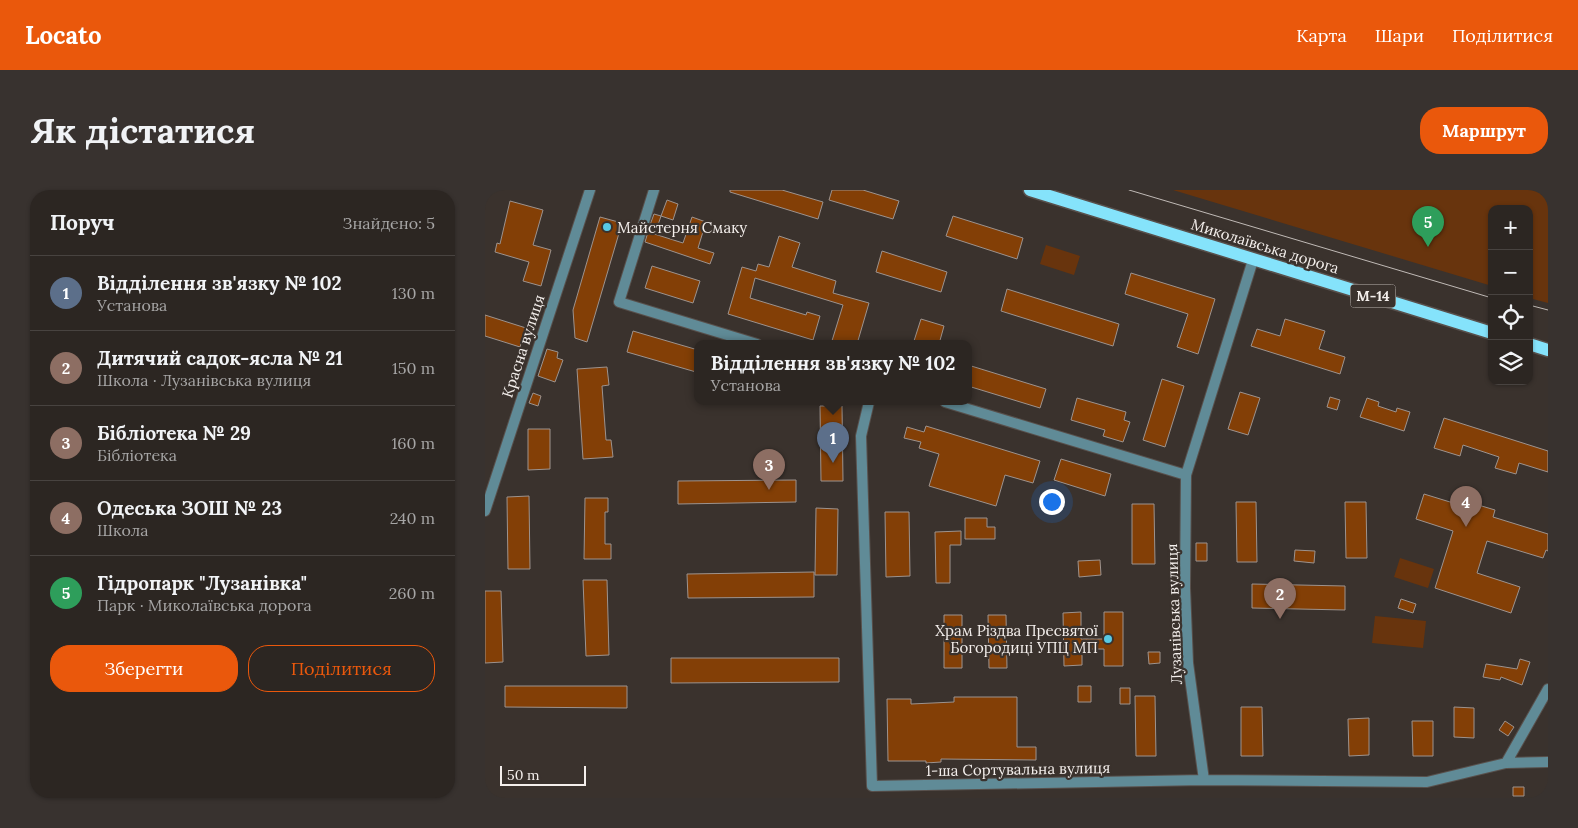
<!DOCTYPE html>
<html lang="uk">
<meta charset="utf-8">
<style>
:root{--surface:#2c2622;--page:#38322f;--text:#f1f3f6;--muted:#a6a5a5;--line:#484340;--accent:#ea580c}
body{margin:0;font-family:Lora,serif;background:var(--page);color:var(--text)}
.controls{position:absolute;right:15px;top:15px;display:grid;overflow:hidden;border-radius:10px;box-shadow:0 1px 4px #0004}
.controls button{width:45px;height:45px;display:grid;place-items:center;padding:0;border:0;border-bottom:1px solid var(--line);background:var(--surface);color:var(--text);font:25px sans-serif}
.scale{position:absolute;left:15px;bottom:12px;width:86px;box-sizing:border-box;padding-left:5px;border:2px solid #f4efec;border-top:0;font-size:14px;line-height:18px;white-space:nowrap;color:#f4efec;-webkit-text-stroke:4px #3a322d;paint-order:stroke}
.you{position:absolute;left:566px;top:311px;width:18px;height:18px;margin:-12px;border:4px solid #fff;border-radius:50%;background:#1a73e8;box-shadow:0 0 0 8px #1a73e833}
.badge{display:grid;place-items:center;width:32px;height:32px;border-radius:50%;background:var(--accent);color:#fff;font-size:16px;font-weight:700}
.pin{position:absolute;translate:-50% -41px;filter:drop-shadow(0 1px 2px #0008)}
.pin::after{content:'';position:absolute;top:26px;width:18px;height:15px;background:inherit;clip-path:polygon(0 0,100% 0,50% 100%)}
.popup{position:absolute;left:209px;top:150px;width:278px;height:65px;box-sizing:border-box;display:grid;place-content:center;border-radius:10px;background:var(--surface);filter:drop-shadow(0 1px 4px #0005);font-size:16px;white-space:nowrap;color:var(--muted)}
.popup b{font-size:19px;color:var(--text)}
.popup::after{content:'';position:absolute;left:50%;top:100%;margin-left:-10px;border:10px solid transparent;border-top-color:var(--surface)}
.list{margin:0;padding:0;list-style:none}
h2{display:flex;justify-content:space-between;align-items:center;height:65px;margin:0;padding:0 20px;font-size:21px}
h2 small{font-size:16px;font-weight:400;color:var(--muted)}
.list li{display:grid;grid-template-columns:32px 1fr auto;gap:15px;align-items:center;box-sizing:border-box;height:75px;padding:0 20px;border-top:1px solid var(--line)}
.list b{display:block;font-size:19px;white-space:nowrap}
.list p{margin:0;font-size:16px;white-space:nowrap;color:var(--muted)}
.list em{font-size:16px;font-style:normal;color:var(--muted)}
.actions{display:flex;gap:10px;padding:15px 20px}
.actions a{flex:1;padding:11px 0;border:1px solid var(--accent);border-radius:20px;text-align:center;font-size:18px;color:var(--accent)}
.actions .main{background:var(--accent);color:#fff}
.icon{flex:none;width:28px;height:28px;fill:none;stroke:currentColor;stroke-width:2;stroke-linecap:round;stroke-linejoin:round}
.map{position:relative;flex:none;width:1063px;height:608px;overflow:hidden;border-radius:20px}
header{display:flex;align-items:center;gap:30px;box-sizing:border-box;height:70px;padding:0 25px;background:var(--accent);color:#fff}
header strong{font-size:24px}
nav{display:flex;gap:28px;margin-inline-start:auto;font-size:18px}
.intro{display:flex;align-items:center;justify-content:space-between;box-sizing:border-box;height:120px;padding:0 30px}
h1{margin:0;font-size:35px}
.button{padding:12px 22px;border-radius:20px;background:var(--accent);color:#fff;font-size:18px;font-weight:700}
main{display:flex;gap:30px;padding:0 30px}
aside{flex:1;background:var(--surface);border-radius:20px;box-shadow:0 1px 4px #0004}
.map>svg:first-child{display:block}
</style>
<header>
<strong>Locato</strong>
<nav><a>Карта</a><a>Шари</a><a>Поділитися</a></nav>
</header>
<div class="intro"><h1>Як дістатися</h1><a class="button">Маршрут</a></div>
<main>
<aside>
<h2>Поруч<small>Знайдено: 5</small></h2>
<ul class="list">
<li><span class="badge" style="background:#5c6f8a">1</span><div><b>Відділення зв'язку № 102</b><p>Установа</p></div><em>130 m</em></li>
<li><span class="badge" style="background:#8d6e63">2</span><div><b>Дитячий садок-ясла № 21</b><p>Школа · Лузанівська вулиця</p></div><em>150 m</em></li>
<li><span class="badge" style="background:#8d6e63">3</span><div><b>Бібліотека № 29</b><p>Бібліотека</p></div><em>160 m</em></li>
<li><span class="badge" style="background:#8d6e63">4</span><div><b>Одеська ЗОШ № 23</b><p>Школа</p></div><em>240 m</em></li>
<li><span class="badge" style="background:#2e9e5b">5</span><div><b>Гідропарк &quot;Лузанівка&quot;</b><p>Парк · Миколаївська дорога</p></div><em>260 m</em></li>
</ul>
<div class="actions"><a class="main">Зберегти</a><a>Поділитися</a></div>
</aside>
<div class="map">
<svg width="1063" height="608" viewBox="0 0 1063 608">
<rect width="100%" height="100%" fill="#3a322d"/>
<path fill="#68340d" d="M688,0h375v113l-19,-5v-89h-37v77z
M561,55l34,11 -6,19 -34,-11z
M915,368l34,11 -6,19 -34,-11z
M890,426l51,5 -3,27 -51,-5z"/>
<path fill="#833f06" stroke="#9d938e" d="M245,0h52l41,12 -5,17 -88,-27z
M347,0h31l36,11 -6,18 -64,-19z
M182,10l11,4 -5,16 -12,-4z
M25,11l33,9 -10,35 18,5 -10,36 -18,-5 6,-19 -34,-10 2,-9 3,1z
M169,24l7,2 -4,12 -7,-3z
M468,26l70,22 -6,21 -71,-23z
M115,27l22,6 -35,119 -12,-4 -2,-28z
M207,27l14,5 -8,26 16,5 -4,11 -65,-22 3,-10 35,11z
M294,46l21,7 -8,24 44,14 -3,12 36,10 -12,41h-26l12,-39 -88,-27 -5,20 56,17 1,-3 13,4 -7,24 -85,-26 14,-47 14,4 2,-7 11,3z
M397,61l65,21 -6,20 -65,-20z
M167,76l48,15 -7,22 -48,-15z
M646,83l84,26 -17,55 -21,-7 11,-33 -63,-20z
M522,99l112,35 -6,22 -112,-35z
M0,125l41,13 -6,19 -35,-11z
M436,129l23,7 -5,18h-26z
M800,129l40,12 -6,18 26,8 -5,17 -89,-28 6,-17 23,7z
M148,141l65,19 -2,22 -69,-20z
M62,159l11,3 -1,6 6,2 -8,22 -17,-6z
M483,175l78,24 -6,19 -72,-22z
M122,177l2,18 -7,1 4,54h5l2,17 -30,2 -6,-90z
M677,189l22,7 -19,61 -22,-7z
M755,202l20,6 -12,37 -20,-6z
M48,203l8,3 -3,10 -9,-3z
M845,207l10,3 -3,10 -10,-3z
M592,208l49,14 -2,8 6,2 -7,20 -20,-6 2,-6 -34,-10z
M882,208l12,4 -1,4 18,6 1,-4 13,4 -6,19 -44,-14z
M335,216h22l1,75h-22z
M959,228l104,33v21l-29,-9 -3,11 -21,-6 4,-11 -36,-12 -3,11 -26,-8z
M441,236l114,35 -7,22 -28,-8 -9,31 -67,-20 10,-32 -20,-6 2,-6 -17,-4 3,-11 17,5z
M43,239h22v40l-22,1z
M576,269l50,15 -6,22 -51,-16z
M311,290v22l-118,2v-23z
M939,304l39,12 2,-5 30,9 -2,7 55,17v17l-2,-1 -3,8 -56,-17 -10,32 43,14 -9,26 -76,-25 18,-57 -37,-12z
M44,306l1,73h-22l-1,-72z
M100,308h23v14h-3v32h6v15h-27z
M751,312h20l1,60h-20z
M860,312h21l1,56h-21z
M647,314h22l1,60h-23z
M331,318l22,1 -1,66h-22z
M400,322h24l1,64 -24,1z
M480,328h22v9h8v12h-30z
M476,341v14h-11v38h-14l-1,-51z
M711,353h11v18h-11z
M810,360l20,1 -1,12 -20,-2z
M615,370l1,15 -22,2 -1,-16z
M329,382v25l-126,1 -1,-24z
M98,390h24l2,75 -23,1z
M767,394l93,2v24l-93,-2z
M0,401h16l2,71 -18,1z
M916,409l15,5 -3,9 -15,-5z
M596,422v27h23v-27h19v54h-19v-17h-22v16l-18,1 -1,-53z
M459,425h18v53h-18z
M503,425h18l1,53h-18z
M663,462h12v11l-11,1z
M186,468h168v24l-168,1z
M1035,469l10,3 -8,23 -21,-8 -1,3 -17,-3 3,-13 31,5z
M20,496h122v22l-122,-1z
M593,496h13v16h-13z
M635,498h10v16h-10z
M650,506h20l1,60h-20z
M469,507h63v50h19v13l-95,-1v3l-15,1v-2h-38l-1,-62h24v5l43,-2z
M756,517h21l1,49h-22z
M969,517l20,1v30l-20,-1z
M884,528v37l-20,1 -1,-37z
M927,531h21v35h-20z
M1020,531l9,6 -6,9 -9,-6z
M1028,597h11v9h-11z"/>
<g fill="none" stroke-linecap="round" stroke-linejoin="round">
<g stroke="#58504c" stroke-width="12">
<path id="minor" d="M169,0l-35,112 138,42
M384,212l-8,34 11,350 332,-6 223,2 79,-19 42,-1
M460,212l241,73
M0,321l105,-321
M1021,573l42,-74
M719,590l-16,-117 -3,-75 1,-113 67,-215"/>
</g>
<g stroke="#58504c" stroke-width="15">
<path id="primary" d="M545,0l462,143
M1044,154l19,6"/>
</g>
<use href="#minor" stroke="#608b97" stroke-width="10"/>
<use href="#primary" stroke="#85e3fb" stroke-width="12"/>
<path stroke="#c0bab6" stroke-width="1" d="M644,0l363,108
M1044,115l19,5"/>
</g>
<g fill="#58c9e4" stroke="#3a322d" stroke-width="2">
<circle cx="122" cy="37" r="5"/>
<circle cx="623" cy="449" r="5"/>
</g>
<g text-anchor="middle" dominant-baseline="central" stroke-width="4.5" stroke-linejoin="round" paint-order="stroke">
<rect fill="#3a322d" stroke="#bcb6b3" stroke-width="1" x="865.5" y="94.5" width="45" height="23" rx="4"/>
<g font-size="14" font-weight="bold" fill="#f4efec">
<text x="888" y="106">М-14</text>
</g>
<g font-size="15" fill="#f4efec" stroke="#3a322d" text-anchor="start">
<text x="132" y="37">Майстерня Смаку</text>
<text x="613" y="440" text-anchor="end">Храм Різдва Пресвятої<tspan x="613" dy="17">Богородиці УПЦ МП</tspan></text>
</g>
<g font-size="15" fill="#f4efec" stroke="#3a322d">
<text transform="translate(780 56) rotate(17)">Миколаївська дорога</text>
<text transform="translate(38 156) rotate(-72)">Красна вулиця</text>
<text transform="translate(689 424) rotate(-92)">Лузанівська вулиця</text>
<text transform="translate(533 579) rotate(-1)">1-ша Сортувальна вулиця</text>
</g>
</g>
</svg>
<div class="controls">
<button>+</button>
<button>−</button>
<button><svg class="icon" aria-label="locate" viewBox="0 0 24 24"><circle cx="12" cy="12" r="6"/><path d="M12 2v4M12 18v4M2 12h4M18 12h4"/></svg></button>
<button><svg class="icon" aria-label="layers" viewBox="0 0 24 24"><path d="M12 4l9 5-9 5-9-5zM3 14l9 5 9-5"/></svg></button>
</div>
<div class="scale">50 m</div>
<div class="you"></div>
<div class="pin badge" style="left:348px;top:273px;background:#5c6f8a">1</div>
<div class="popup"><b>Відділення зв'язку № 102</b>Установа</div>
<div class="pin badge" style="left:795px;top:429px;background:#8d6e63">2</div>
<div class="pin badge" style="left:284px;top:300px;background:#8d6e63">3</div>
<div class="pin badge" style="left:981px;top:337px;background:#8d6e63">4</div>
<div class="pin badge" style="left:943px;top:57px;background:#2e9e5b">5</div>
</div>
</main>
